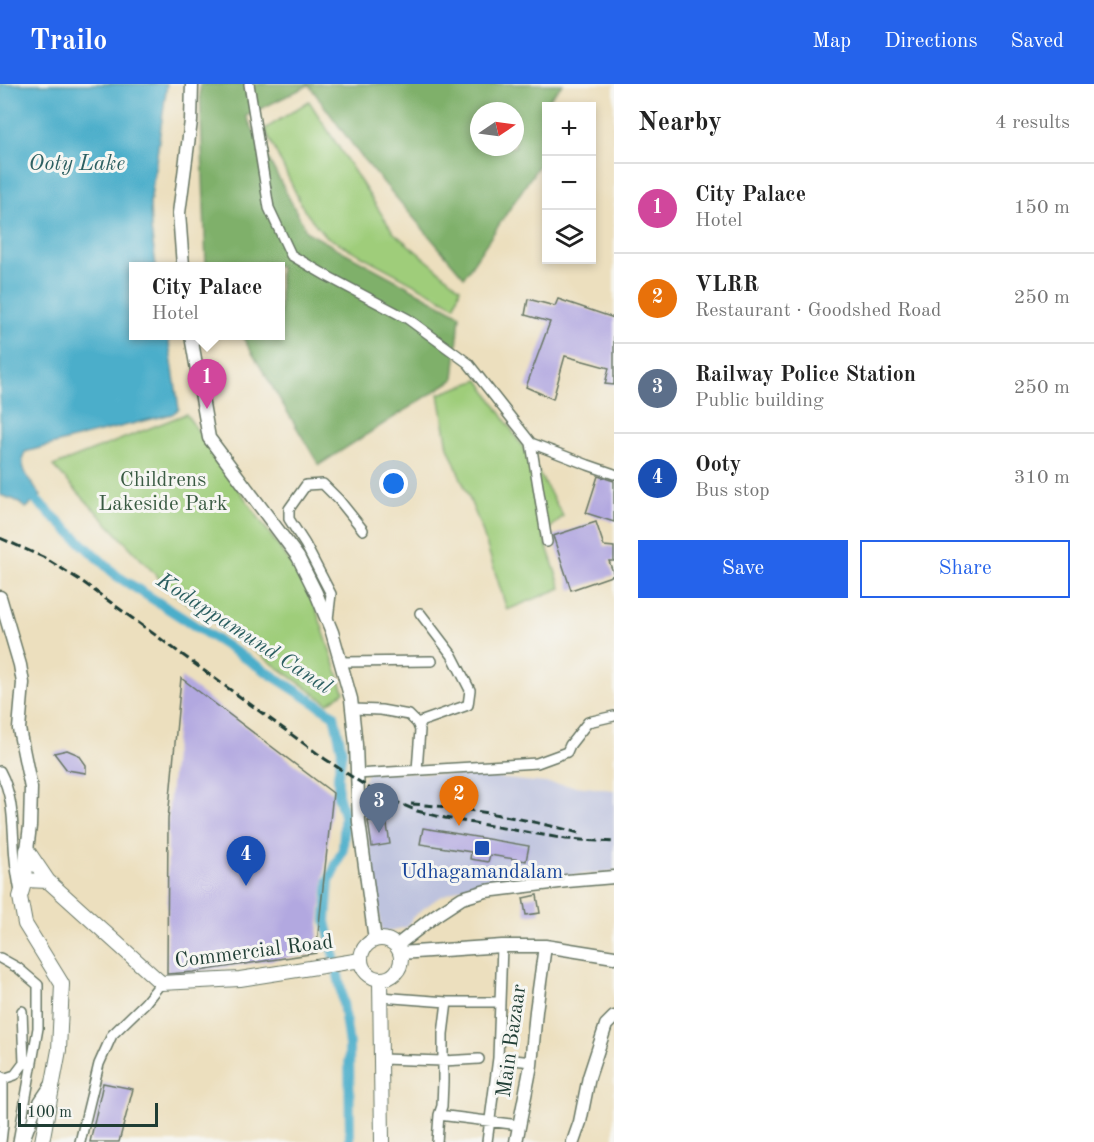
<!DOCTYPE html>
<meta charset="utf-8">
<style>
:root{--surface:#fff;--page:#f2f2f2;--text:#222;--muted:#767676;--line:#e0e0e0;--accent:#2563eb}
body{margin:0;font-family:"Old Standard TT",serif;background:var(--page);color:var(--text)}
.controls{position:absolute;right:18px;top:18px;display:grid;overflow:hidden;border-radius:0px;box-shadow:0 3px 9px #0003}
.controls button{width:54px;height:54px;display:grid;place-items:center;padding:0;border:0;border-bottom:2px solid var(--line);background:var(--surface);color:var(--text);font:30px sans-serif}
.compass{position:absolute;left:470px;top:18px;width:54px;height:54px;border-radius:50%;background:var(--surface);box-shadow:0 3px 9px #0003;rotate:77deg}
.scale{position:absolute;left:18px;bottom:15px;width:140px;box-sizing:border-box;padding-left:6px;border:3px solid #1f3d34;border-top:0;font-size:16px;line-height:21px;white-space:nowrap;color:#1f3d34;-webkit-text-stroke:4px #f6f6f2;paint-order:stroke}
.you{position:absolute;left:394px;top:400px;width:21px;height:21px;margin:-15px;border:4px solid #fff;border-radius:50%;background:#1a73e8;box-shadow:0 0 0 9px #1a73e833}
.badge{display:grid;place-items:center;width:39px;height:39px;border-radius:50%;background:var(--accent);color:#fff;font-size:20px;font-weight:700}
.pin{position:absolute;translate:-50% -50px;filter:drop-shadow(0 2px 3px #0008)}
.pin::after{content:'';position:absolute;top:32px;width:21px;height:18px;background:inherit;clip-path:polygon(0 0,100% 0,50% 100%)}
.popup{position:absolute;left:129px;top:178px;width:156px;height:78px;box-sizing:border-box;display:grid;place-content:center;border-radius:0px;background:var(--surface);filter:drop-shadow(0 2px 4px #0005);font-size:20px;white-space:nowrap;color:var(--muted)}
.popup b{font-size:22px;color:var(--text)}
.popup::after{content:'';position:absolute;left:50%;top:100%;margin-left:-12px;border:12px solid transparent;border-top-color:var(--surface)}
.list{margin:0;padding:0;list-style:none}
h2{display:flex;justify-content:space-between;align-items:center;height:78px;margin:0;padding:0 24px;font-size:26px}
h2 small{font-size:20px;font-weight:400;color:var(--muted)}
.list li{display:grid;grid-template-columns:39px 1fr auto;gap:18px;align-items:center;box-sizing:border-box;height:90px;padding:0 24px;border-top:2px solid var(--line)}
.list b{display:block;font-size:22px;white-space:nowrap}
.list p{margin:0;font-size:20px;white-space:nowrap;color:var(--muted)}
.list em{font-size:20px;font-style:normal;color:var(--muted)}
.actions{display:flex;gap:12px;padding:18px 24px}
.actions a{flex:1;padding:14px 0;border:2px solid var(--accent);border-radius:0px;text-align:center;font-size:21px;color:var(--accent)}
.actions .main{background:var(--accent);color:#fff}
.icon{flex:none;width:33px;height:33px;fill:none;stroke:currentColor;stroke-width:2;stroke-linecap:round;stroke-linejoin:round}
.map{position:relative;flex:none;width:614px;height:1058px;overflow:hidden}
header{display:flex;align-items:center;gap:36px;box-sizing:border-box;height:84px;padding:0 30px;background:var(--accent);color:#fff}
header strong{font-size:28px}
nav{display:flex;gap:33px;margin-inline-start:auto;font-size:21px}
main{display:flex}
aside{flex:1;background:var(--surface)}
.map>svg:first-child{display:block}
</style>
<header>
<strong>Trailo</strong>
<nav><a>Map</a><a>Directions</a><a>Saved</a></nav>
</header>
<main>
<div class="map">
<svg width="614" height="1058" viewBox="0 0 614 1058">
<rect width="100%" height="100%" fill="#f6f6f2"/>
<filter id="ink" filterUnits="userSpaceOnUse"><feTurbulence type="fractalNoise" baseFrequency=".0167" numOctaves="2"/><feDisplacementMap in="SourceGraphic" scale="12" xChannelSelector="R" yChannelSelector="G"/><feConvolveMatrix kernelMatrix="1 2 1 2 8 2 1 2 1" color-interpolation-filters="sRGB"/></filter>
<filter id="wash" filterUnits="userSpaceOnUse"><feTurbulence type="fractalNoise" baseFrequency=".008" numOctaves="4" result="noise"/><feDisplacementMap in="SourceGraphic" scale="24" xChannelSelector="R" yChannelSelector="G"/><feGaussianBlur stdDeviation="1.35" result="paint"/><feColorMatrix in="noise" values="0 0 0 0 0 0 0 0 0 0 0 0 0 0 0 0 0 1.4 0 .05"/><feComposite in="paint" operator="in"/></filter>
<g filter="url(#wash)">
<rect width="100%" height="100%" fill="#ecdfbe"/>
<path fill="#bec3de" d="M368,687l107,5 139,14v81l-128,13 -28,5 -20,9 -14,10 -12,10 -5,9 -25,5 -21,-144z"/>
<path fill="#9fcd7a" stroke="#5f8557" stroke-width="1.5" d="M309,17l84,131 67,56 -5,18 -130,-70 -21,-26 -39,-81z
M479,296l56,86 28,50 -20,19 18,53 -54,22 -26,-83 -33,-80 -9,-53z
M186,330l114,163 16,32 28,83 -16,11 -154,-109 -121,-128z"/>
<path fill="#7fb06a" stroke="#4f764f" stroke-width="1.5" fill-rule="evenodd" d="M200,0h363l-13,14 -8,18 1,43 -79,118 -104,-122 -51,-70 -63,31 61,116 153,83 -6,64 -135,86 -77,-129h38v-70h-74zM479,27h36v36h-36z"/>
<path fill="#4baeca" stroke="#35767f" stroke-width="1.5" d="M0,0h167l-17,120 1,25 5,37h-22v70h34l11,73 -7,5 -84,21 -63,17c-8,16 7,31 16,44l-15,12 -11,-8 -15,-5z"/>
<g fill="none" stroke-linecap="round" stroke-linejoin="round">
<path stroke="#4baeca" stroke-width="10" d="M26,407l91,85 217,139 8,36 -4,24v20l6,20v16l-1,18 -14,32 -3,40 15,68 8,56 1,97"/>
</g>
<g id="blocks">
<path fill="#b2a8e0" d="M528,215l27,7 3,-7 56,19v67l-9,-1 4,-16 -44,-12 -12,43 -27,-12 24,-65 -25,-7z
M598,392l16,5v41l-28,-9z
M596,438l8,24 10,1v14h-5l5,14 -43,15 -18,-54z
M181,594l152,115 -17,160 -123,19 -26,2 1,-155z
M67,666l12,5 7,10v8l-19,-3 -13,-17z
M386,735l4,25 -18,3 -4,-26z
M423,744l106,18 -3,15 -36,-6 -2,7 -18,-3 1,-7 -51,-8z
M537,811l3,18 -14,2 -3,-17z
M103,999l30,6 -14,53h-29z"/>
</g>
</g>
<g filter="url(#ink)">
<use href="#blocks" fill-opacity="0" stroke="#677664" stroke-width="1.5"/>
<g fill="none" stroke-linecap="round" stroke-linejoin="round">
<g stroke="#677664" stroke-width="12">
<path id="minor" d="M249,0l20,124 22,47 36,21 81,43 60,44 63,80 57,22 26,9
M531,359l16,99
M328,535l3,-25 -26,-50 -16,-25v-10l17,-24 17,-1 16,16 24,30
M341,578l91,-1
M352,625l29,1 28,5 8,8 3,7 -3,40
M417,639l51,-18 2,-15 -18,-35 -32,-42
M0,687c15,28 12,58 15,88 1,11 3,22 5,33
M357,690l180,-11 30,-11 3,-7 18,-23 26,-6
M0,874l18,10 20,17v43l-20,114
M380,913l67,5h53
M498,974l33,4
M381,975l62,2 36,-2
M3,995l12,-4 9,-12 -2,-52
M439,1031l80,10
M1,1058l2,-18v-45l-2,-3
M24,1058l15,-41 12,-18
M80,1058l19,-78 13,-29 33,-32 16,-20
M437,1058l2,-27 3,-9 1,-24v-48l4,-32
M487,1058l11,-84 4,-112"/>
</g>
<g stroke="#677664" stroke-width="15">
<path id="tertiary" d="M183,182l-4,-53 12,-92 1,-37
M191,252l18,102 89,119 18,36 16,39 19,67 5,46 3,77 16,118
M0,513l20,68 3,18 -4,46 12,59 -1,38 -3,24
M396,862l40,-31 26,-17 24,-7 81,-10 47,-4
M400,869l102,-7h43l69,11
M516,1058l15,-77 5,-54 9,-65
M573,1058l7,-20 9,-45 17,-52 8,-8"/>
</g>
<g stroke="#677664" stroke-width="16">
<path id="secondary" d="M27,766l21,31 -23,-1z
M25,796l-5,17 5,27 37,60 -3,66 -17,92
M48,797l113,102 79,-4 121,-19
M361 875a20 20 0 1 1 40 0a20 20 0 1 1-40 0Z
M380,895l2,163"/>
</g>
<use href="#minor" stroke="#fff" stroke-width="9"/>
<use href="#tertiary" stroke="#fff" stroke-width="12"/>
<use href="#secondary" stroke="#fff" stroke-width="14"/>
<path stroke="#1f3d34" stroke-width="3" stroke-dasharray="9 4.5" stroke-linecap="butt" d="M0,454l43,19 37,23 245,179 44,29 14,8 34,15 28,7 121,21 48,3
M411,720c55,3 115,15 168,29"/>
</g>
</g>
<rect fill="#1a4fb4" stroke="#f6f6f2" stroke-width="2" x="474" y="756" width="16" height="16" rx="3"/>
<g text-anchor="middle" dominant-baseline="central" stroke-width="6" stroke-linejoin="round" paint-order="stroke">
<g font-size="21" fill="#395a42" stroke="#f6f6f2">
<text x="163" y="396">Childrens<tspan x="163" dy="24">Lakeside Park</tspan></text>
</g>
<g font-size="21" fill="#164399" stroke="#f6f6f2">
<text x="482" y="788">Udhagamandalam</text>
</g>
<g font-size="21" fill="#1f3d34" stroke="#f6f6f2">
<text transform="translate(254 868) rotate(-7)">Commercial Road</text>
<text transform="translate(512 957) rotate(-82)">Main Bazaar</text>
</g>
<g font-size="22" font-style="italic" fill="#2c5f61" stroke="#f6f6f2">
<text x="77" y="80">Ooty Lake</text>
<text transform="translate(244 550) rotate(33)">Kodappamund Canal</text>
</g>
</g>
</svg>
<div class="controls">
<button>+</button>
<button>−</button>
<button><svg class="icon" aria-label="layers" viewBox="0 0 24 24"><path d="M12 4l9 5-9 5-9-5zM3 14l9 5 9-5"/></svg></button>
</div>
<svg class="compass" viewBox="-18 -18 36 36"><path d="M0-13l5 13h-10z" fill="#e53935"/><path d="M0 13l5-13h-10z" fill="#767676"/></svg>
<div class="scale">100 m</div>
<div class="you"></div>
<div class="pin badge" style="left:207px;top:325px;background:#d1479c">1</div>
<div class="popup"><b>City Palace</b>Hotel</div>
<div class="pin badge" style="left:459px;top:742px;background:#e8710a">2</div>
<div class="pin badge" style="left:379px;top:749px;background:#5c6f8a">3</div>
<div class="pin badge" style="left:246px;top:802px;background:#1a4fb4">4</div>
</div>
<aside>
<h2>Nearby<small>4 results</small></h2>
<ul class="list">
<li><span class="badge" style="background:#d1479c">1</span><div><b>City Palace</b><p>Hotel</p></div><em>150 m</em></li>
<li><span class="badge" style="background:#e8710a">2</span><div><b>VLRR</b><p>Restaurant · Goodshed Road</p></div><em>250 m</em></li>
<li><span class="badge" style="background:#5c6f8a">3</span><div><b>Railway Police Station</b><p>Public building</p></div><em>250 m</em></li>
<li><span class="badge" style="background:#1a4fb4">4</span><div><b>Ooty</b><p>Bus stop</p></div><em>310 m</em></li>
</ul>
<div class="actions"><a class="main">Save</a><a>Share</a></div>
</aside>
</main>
